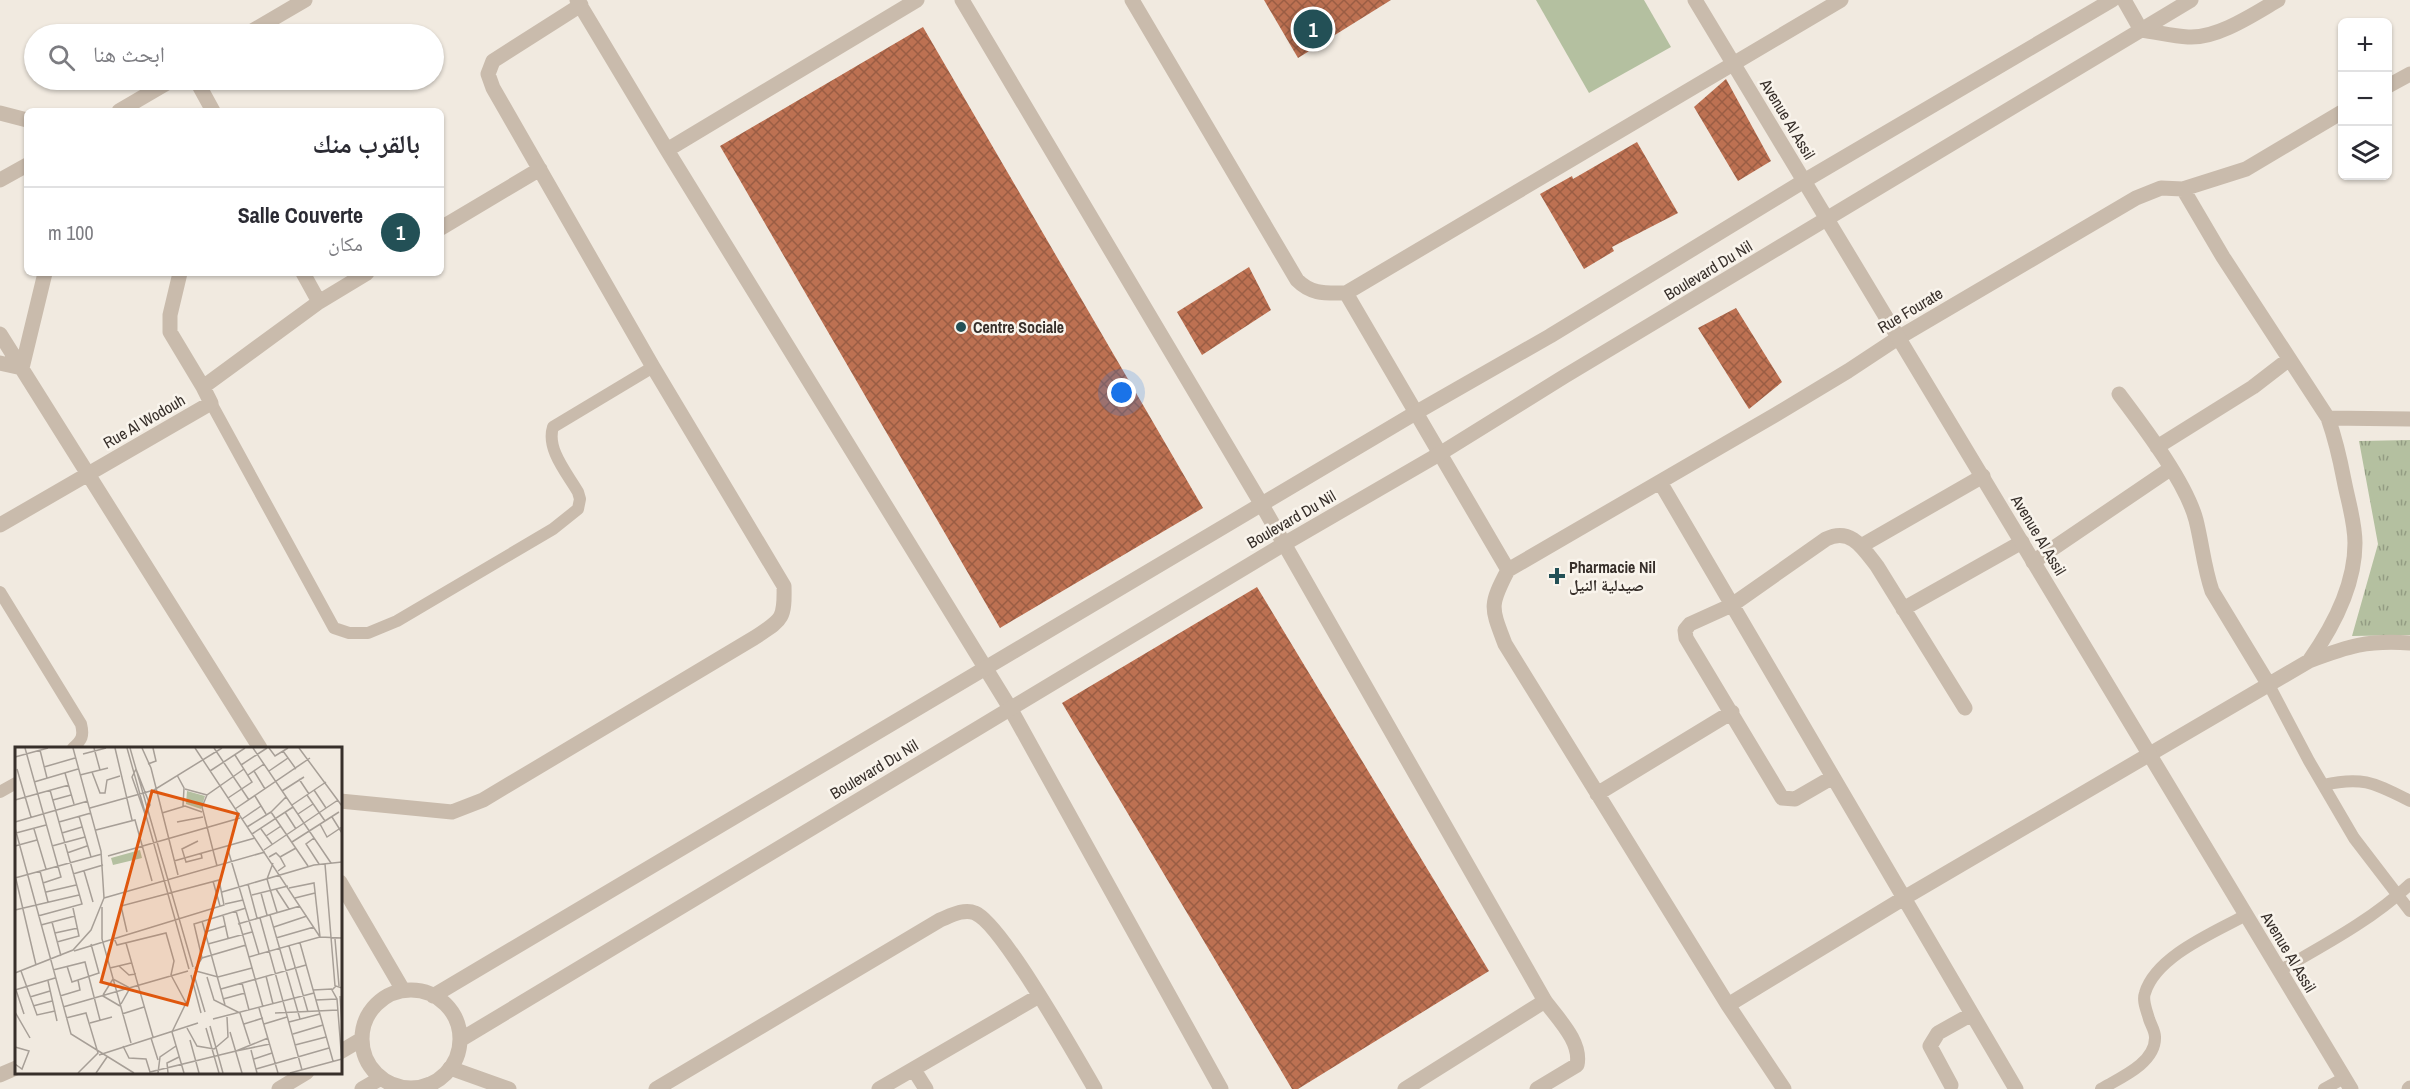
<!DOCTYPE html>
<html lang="ar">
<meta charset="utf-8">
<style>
:root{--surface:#fff;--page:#f7f7f7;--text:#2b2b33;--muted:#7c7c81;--line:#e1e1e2;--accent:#235056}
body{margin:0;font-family:"Archivo Narrow","Noto Naskh Arabic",sans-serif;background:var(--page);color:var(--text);direction:rtl}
.controls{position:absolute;right:18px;top:18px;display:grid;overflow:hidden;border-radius:9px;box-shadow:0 2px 4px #0004}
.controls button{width:54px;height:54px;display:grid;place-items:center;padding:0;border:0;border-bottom:2px solid var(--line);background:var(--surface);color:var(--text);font:30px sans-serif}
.you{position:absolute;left:1122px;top:393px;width:21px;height:21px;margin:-15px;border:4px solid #fff;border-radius:50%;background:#1a73e8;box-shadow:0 0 0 9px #1a73e833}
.badge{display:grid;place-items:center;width:39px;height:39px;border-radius:50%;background:var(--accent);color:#fff;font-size:20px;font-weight:700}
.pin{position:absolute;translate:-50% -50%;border:3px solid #fff;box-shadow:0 2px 6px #0006}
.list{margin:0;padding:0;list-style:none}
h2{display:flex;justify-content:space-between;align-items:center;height:78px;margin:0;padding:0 24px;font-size:26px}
h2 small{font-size:20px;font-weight:400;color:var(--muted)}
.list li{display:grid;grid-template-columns:39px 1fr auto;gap:18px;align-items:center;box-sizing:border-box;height:90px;padding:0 24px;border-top:2px solid var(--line)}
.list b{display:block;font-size:22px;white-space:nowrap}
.list p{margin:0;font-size:20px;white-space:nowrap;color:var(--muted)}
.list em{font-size:20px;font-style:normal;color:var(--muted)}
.icon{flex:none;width:33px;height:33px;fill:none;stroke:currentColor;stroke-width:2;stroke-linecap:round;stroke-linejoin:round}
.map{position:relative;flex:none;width:2410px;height:1089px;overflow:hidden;direction:ltr}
.search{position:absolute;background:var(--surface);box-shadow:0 2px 4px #0004;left:24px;top:24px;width:420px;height:66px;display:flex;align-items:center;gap:15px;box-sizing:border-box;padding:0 21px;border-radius:33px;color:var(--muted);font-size:22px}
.panel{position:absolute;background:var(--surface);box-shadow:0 2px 4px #0004;left:24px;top:108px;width:420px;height:168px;border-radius:9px;direction:rtl}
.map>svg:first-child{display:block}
</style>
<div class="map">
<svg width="2410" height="1089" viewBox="0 0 2410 1089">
<defs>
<pattern id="grass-tufts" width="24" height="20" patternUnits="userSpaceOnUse" patternTransform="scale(1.5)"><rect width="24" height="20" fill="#b4c0a0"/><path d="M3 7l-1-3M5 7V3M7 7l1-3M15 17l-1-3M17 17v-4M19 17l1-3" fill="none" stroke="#939c83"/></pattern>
<pattern id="building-cross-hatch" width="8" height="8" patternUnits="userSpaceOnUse" patternTransform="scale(1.5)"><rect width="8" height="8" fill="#bd7152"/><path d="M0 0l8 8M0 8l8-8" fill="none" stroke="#9a5d44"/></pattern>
</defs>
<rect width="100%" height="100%" fill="#f1eae0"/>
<path fill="url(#grass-tufts)" d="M2410,440v195l-58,1 26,-92 -19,-103z"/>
<path fill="#b4c0a0" d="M1536,0h108l27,47 -82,46z"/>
<path fill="url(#building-cross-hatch)" d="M1264,0h127l-93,58z
M923,27l280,481 -203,120 -280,-482z
M1726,79l45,82 -33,20 -44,-74z
M1637,142l41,71 -66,34 2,4 -30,18 -44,-75 32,-18 1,3z
M1249,267l22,43 -69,45 -25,-43z
M1736,308l46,74 -33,27 -51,-81z
M1257,587l232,384 -191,118h-6l-230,-386z"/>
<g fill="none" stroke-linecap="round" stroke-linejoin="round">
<path stroke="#c9bbac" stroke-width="12" d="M211,403l123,225 15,5h19l29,-12 156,-92 25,-20 2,-10 -2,-7c-11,-19 -32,-43 -25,-65l100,-60
M0,592l81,132c3,12 1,16 -8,24
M2269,685l40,76 45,77 56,73
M2323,785c40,-9 51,-2 87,16
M0,792l16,-9
M2279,971c45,-26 93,-51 131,-87
M2101,1089c19,-11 55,-26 54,-52 0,-6 -4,-12 -6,-18 -2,-8 -7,-18 -4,-26 11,-37 70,-61 101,-78
M2324,1089l20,-11"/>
<path stroke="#c9bbac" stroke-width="15" d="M577,0l90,150 343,558 211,381
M962,0l300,505 283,496c13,18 37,41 32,64l-40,24
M1132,0l165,280c15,15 29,13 49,13l495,-293
M2124,0l17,30c16,2 31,6 47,7 29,2 66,-23 90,-37
M247,34l58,-34
M196,80l17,31
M2388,86l22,-12
M119,111l53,-31
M0,113l27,7
M667,150l250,-150
M0,180l27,-15
M2183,189l40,68 105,161c7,20 12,41 16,62 4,21 11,42 11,63 0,43 -22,84 -46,118
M441,228l99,-59
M180,273l-10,42v17l33,55
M303,273l16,29
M1346,293l162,277
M0,334l260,414
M0,363l22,5 23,-95
M2119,394c24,32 67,88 77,126 6,24 8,48 16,71l57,94
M2328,418l82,1
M2157,447l96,-60 35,-27
M1660,482l356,607
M0,525l211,-122 -8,-16 116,-85 48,-29
M1861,546l122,-70
M2033,562l137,-93
M1508,570l267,-155 73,-44 50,-33 238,-140 25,-10 22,1 63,-20 96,-57
M1508,570c-19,36 -17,37 -3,74l223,361 56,84
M1903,609l119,-67
M1833,777l-38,22 -13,-1 -96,-160 -1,-8 5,-6 42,-19 94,-66c25,-12 37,9 51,27l88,142
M1597,794l135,-82
M340,801l112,11 31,-12 271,-162c27,-18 31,-17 30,-52l-131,-219 -160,-279 -5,-14 5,-13 88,-56
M340,882l63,108
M1728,1005l176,-107 405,-237c40,-15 58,-21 101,-18
M450,1068l59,21
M914,1070l12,19
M0,1075l16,-7
M1951,1085l-21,-39 8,-13 34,-19
M427,1089l1,-4
M656,1089l284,-169c10,-4 24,-12 35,-7 26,10 102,145 120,176
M879,1089l160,-93
M1405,1089l140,-88"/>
<path stroke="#c9bbac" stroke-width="15" d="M1695,0l656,1089
M362 1039a49 49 0 1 1 98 0a49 49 0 1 1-98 0Z
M433,996l984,-584 133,-76 254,-155 308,-181
M460,1040l824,-496 157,-91 124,-77 626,-376
M340,1052l22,-13
M279,1089l28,-17
M362,1089l19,-11
M2409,1089l1,-1"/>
</g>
<g fill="#235056" stroke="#f9f4ec" stroke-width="2">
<circle cx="961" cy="327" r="6"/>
<path d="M1554 567h6v6h6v6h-6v6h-6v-6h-6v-6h6z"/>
</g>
<g text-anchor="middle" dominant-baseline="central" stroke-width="5" stroke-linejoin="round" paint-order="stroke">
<g font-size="16" fill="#372f2a" stroke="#f9f4ec">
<text transform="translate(1788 119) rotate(59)">Avenue Al Assil</text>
<text transform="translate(1708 270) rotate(-31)">Boulevard Du Nil</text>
<text transform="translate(1910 310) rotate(-31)">Rue Fourate</text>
<text transform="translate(144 421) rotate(-30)">Rue Al Wodouh</text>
<text transform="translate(1291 519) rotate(-30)">Boulevard Du Nil</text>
<text transform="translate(2039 535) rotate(59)">Avenue Al Assil</text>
<text transform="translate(874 769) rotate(-31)">Boulevard Du Nil</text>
<text transform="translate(2289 952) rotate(59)">Avenue Al Assil</text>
</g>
<g font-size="16" font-weight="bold" fill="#372f2a" stroke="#f9f4ec" text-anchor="start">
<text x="973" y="327">Centre Sociale</text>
<text x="1569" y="567">Pharmacie Nil<tspan x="1569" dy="18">صيدلية النيل</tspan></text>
</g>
</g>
<g transform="translate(15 747)">
<rect width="327" height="327" fill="#f1eae0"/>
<path d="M172,44l18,5 -4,13 -15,-5z" fill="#b4c0a0"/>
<path d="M125,103l2,8 -29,7 -2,-7z" fill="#b4c0a0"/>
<path fill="none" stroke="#a79f97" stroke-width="1.5" d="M10,1l36,129 -18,6M79,1l6,22M100,1l17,72M112,1l62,221M115,1l63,219M127,1l9,20 27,107M180,1l125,189 22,1M199,1l35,52M238,1l78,115M254,1l6,8 13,-8M284,1l43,58M25,3l7,28M268,4l13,18M68,7l23,-6M0,10l33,-9M133,17l8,-3 -3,-13M226,18l26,-17M29,20l31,-9M2,22l14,48M121,22l14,36 -5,9 -13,-37zM195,24l35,-23M239,24l11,18M254,24l19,-13M77,25l8,21h5l2,-13 13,-4M50,26l9,31M65,28l28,-7M162,28l7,13 -1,18M233,28l16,-11M284,32l10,15M19,35l44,-13M170,42l22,6M299,43l12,18M267,44l22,-14M292,48l18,26M240,49l11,18M271,50l-15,15 37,54M213,51l24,-16 -17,-27M0,53l54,-15M38,53l18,-5M277,58l34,-23M75,61l64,-18 68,-42M220,62l75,-51M270,65l11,17M147,66l23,-7 17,6M283,67l15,-10M64,69l12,41M317,70l10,16M227,72l19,-13M0,75l73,-21M44,75l32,-9M162,75l26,-5M305,77l7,13 15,-10M232,80l24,-15M0,81l56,206 63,39M19,82l12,40M246,82l11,15M81,83l39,-10 17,61M1,86l30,-8M47,86l20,-6M237,87l41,-27M251,89l15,-10M299,91l-8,6 13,20M183,94l-16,8 4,13 16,-4 -1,-5M277,95l47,-30M215,98l-2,5 31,104M0,99l22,-6M37,99l33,-9M249,103l74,-50M52,106l20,-7M93,109l132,-38M254,110l7,-4 4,4 5,9 -7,5M265,110l16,-9M159,114l81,-23M258,116l-6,16 10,33M310,117l10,122M202,119l-15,-59 5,-12 37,-26M25,124l8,31M69,124l9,31M58,127l30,-9M0,128l21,90M0,131l87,-24M198,134l7,25M233,137l9,34M261,142l13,20M31,145l30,-7M207,145l92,-27 28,-3M246,146l6,22M237,148l36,-9M89,151l161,-46M280,151l20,-5M210,157l18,-4M87,160v32l29,104M0,163l64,-15M221,164l27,96M208,168l5,23M255,168l30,104M23,169l44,-12 -32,-114M245,171l42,152M187,174l23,84M37,175l9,34M223,177l62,-18M26,178l34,-9M259,180l33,-11M190,185l20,-6M40,186l23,-5M98,189l4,9 49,-12 8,28 -3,14 15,28 -14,29 12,41M261,191l38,-11M320,192l4,47M42,195l22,-6 -6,-28M111,196l27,94M285,196l33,118M193,197l44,-12M274,199l19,66M59,204l150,-46 -5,-25 -98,26 6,26M234,210l71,-20 -6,-54 -25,5M187,211l-8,-34 52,-16M52,219l5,16 27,-9 -8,-29M104,219l10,9 7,-1M95,221l21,-5M180,222l7,-11 44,-13M38,223l32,-8 15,58M6,224l16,44 18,-4M181,224l22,6 34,-9M0,226l58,-23 18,-20 13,-32 -3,-47 -28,-103M176,228l10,38M179,228l11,37M251,229l7,28M192,230l7,23 26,13 10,31M33,234l9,40M227,236l7,27M327,241l-6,-2 -4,4 5,9 5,64M206,242l85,-24M0,243l40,-12M1,243l8,24M298,243l19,-1M88,248l10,-16 17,9 -9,16M45,249l20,-6 -2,-10M88,249l17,10M325,249l2,29M15,250l20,-6M208,252l22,-6M301,253l21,-1M18,259l19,-5M48,260l125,-36M244,261l19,65M0,265l15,26M260,266l63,-3M107,267l22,-7M51,271l20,-5 12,40 -20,20M198,272l101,-26M274,275l31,-8M75,276l22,-6M229,277l19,-6M249,277l23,-7M195,279l13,47M172,281l10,18 17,3 14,-12 -1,-20M191,281l13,45M215,285l12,41M278,287l30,-9M136,291l7,22M175,293l9,33M280,298l31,-8M108,299l6,12 17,1 4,13 86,-21 32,-13M0,300l14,4 -7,18 -7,-5M236,303l6,23M221,304l34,-7M84,308l99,-32M239,312l18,-6M241,322l73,-21M81,326l11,-16M143,326l2,-16 16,-11M153,326l-1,-10 12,-6M275,326l52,-14"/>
<path fill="#df570e" fill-opacity="0.15" stroke="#df570e" stroke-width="3" d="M137,44l86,23 -51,191 -86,-23z"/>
<rect width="327" height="327" fill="none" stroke="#372f2a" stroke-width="3"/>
</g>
</svg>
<div class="controls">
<button>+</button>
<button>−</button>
<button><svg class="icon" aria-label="layers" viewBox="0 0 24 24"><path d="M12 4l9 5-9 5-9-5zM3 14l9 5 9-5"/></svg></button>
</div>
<div class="you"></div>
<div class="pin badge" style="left:1313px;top:29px">1</div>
<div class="search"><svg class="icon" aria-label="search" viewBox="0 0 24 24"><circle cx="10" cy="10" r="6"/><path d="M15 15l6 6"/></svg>ابحث هنا</div>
<section class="panel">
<h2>بالقرب منك<small></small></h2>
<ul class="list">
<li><span class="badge">1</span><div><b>Salle Couverte</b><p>مكان</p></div><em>100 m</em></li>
</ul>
</section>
</div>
